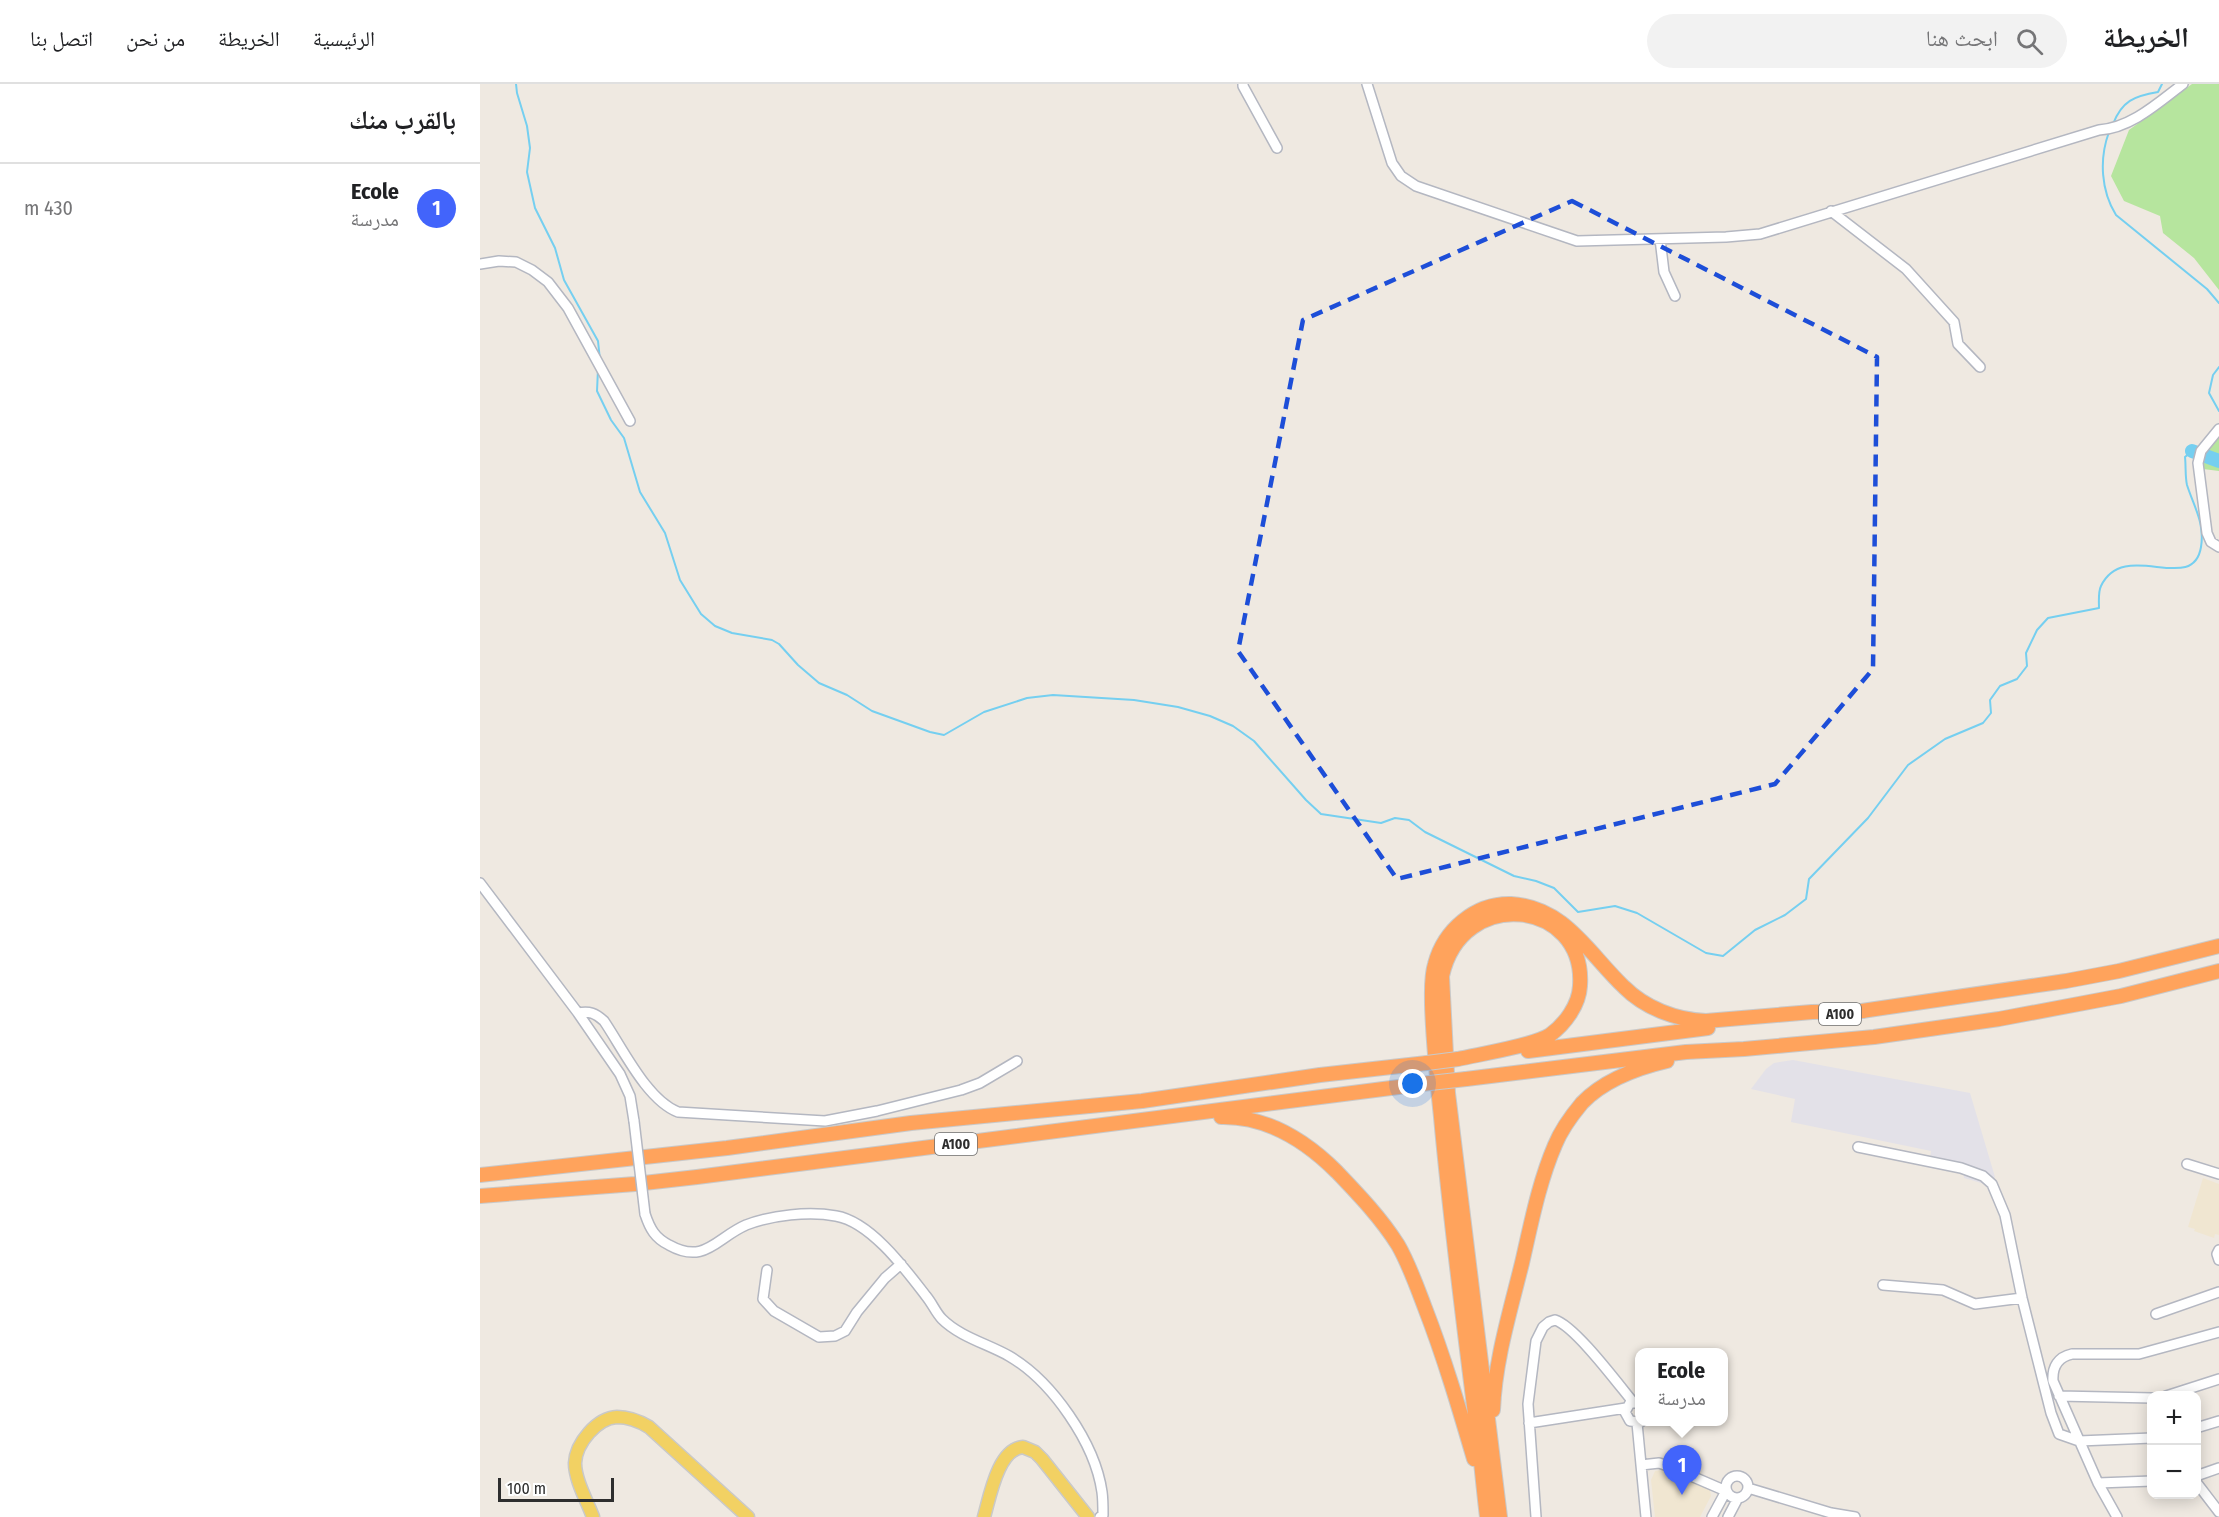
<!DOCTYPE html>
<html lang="ar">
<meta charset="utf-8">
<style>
:root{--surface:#fff;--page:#f2f2f2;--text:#202124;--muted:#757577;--line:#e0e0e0;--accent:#4264fb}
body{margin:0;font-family:"Fira Sans Condensed","Noto Naskh Arabic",sans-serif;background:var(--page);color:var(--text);direction:rtl}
.controls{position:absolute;right:18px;bottom:18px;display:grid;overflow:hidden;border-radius:12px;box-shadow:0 3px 15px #0003}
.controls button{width:54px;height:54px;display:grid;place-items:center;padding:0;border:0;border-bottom:2px solid var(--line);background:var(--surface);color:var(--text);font:30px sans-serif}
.scale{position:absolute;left:18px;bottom:15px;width:116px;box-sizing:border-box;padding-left:6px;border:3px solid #2e2e2e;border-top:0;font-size:16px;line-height:21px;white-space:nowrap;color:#2e2e2e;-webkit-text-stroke:4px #fff;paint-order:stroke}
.you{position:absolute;left:933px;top:1000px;width:21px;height:21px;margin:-15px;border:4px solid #fff;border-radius:50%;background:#1a73e8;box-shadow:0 0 0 9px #1a73e833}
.badge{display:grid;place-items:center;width:39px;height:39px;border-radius:50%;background:var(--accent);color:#fff;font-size:20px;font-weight:700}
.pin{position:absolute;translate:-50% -50px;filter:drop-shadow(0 2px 3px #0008)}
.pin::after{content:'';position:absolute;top:32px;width:21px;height:18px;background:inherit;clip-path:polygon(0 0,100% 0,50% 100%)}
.popup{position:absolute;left:1155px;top:1264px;width:93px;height:78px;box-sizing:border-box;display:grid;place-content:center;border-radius:12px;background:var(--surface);filter:drop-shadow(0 2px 4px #0005);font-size:20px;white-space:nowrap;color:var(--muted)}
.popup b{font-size:22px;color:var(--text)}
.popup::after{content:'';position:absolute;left:50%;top:100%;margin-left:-12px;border:12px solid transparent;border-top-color:var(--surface)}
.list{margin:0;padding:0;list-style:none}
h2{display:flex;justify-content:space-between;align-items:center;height:78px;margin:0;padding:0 24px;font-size:26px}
h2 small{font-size:20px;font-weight:400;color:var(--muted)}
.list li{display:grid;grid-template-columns:39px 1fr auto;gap:18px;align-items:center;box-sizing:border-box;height:90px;padding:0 24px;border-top:2px solid var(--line)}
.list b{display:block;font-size:22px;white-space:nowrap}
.list p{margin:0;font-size:20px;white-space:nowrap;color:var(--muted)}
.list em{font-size:20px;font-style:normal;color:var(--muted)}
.icon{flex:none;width:33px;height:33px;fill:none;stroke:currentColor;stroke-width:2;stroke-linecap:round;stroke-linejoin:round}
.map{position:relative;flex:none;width:1739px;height:1433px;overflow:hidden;direction:ltr}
header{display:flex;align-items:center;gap:36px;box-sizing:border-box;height:84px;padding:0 30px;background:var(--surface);border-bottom:2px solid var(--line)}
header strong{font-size:28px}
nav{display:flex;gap:33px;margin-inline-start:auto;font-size:21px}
.search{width:420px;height:54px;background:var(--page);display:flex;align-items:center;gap:15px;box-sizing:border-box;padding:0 21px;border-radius:33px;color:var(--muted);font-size:22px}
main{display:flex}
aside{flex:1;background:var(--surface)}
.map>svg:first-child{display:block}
</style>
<header>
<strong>الخريطة</strong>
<div class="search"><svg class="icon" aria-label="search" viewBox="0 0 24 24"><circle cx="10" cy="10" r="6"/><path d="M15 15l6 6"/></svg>ابحث هنا</div>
<nav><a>الرئيسية</a><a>الخريطة</a><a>من نحن</a><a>اتصل بنا</a></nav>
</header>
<main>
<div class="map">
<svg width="1739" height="1433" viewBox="0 0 1739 1433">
<rect width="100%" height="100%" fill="#efe9e1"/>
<path fill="#e3e1e8" d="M1313,976l177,33 25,84 -7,8 -24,-7 -1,-10 -33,-8 1,-9 -140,-29 4,-23 -44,-10 15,-20 8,-6z"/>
<path fill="#f0e6d1" d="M1723,1094l16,6v51l-4,-1 -1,4 -20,-7 1,-2 -7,-2z
M1182,1386l6,4 -1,6 24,1 19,9 1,6 -11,21h-45l-4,-37 4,-9z"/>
<path fill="#b6e59e" d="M1712,0h27v206l-25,-32 -31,-25 -3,-17 -36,-15 -13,-25 18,-46z
M1739,350v37l-16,-2c-1,-15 5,-25 16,-35z"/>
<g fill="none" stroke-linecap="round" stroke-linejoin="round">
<path stroke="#75cff0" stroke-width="2" d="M36,0l1,9 10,33 3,22 -3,24 8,36 20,40 9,32 34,61 2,19
M1633,40c9,-23 21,-28 45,-32l4,-8
M1629,48c-10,27 -8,59 7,83l91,74 12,14
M1739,283l-6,8 -4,18 10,18
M118,285l-1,22 14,29 13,18 16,54 25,41 15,47 21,34 14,12 17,7 40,7 7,4 19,21 21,18 28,12 25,16 58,21 14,3 40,-23 43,-14 26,-3 81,5 44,7 32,9 23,10 21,15 52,59 15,14 60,9 14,-5 14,2 16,12 89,44 22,5 18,7 24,24 37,-6 22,7 69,40 17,3 32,-26 30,-15 21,-16 3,-20 59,-61 40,-53 37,-26 38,-16 8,-10 -1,-13 10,-14 17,-7 10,-13 -1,-13 11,-23 11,-12 51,-10c0,-6 -1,-16 2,-22 23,-48 92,10 100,-39 4,-24 -7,-40 -14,-62 -2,-9 -1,-19 -2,-28l7,-6"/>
<path stroke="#75cff0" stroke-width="14" d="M1712,367l27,10"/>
<g stroke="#b4b7c1" stroke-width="12">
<path id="minor" d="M763,0v2l34,62
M887,0l25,79 9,13 15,10 161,55 149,-4 34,-3 339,-104c32,-2 59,-27 84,-46
M1351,127l75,58 48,53 4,22 22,23
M1180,155l4,33 11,24
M0,180l19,-3 17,1 16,8 16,12 20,26 62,113
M1739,345l-18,22 -3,12 9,70 4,9 8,5
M0,799l98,130 42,61 10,22 4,25
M98,929c12,-2 17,0 26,8 19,28 43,79 74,91l147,9 52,-10 84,-21 19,-7 37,-22
M1378,1063l103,21 22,8 9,8 13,31 17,83 29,115 8,21 20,7 73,-3
M1707,1080l32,10
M165,1130c5,15 10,24 24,31 36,20 47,-7 77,-20 26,-10 63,-14 90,-9 35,6 70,54 90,80 6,7 10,17 16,23 18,18 46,25 67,37 43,25 86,87 93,136 1,7 1,15 1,23l-3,2
M1739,1166l-2,4 2,6
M287,1186l-4,29 11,12 45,26 16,-1 10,-5 12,-19 28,-34 16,-14
M1403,1201l60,5 32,14 47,-6
M1676,1230l63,-22
M1579,1312l93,2
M1686,1312l53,-17
M1160,1319h-10l-5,9 5,9 11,1
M1049,1339l97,-15
M1157,1339l9,94
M1716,1344l23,-7
M1161,1381l18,-2 9,3 58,25 -14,26
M1246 1403a11 11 0 1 1 22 0a11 11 0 1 1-22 0Z
M1716,1392l23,-8
M1716,1398l23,30
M1618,1399l54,-2
M1268,1404l83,25 24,4
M1056,1433l-8,-113 8,-63 7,-14 6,-5 6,-2c20,6 63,64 78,82
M1248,1433l10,-19
M1637,1433l-19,-34 -45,-102c-1,-14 5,-24 19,-27h67l80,-22"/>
</g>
<g stroke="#c9c9c9" stroke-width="15">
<path id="major" d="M113,1433c-6,-16 -18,-37 -18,-54 1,-20 22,-45 42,-46 12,0 22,4 32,10l99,90
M504,1433c6,-21 14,-68 39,-70l12,5 7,7 46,58"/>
</g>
<g stroke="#c9c9c9" stroke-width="16">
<path id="highway" d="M1375,928l211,-31 53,-10 100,-25
M1048,967l180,-23
M978,975c22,-5 75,-13 92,-24 15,-11 29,-30 30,-49 6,-86 -118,-101 -138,-10l6,117 52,424
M986,995l220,-27 58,-3 130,-12 125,-18 122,-23 98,-25
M741,1033c46,-1 84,23 116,55 22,23 44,46 61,73 11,19 19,42 27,63 19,49 34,100 49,151
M0,1091l247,-27 184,-25 231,-22 178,-26 107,-12
M0,1112l155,-12 62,-7 733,-94
M1013,1326c2,-50 17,-98 29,-147 9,-39 17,-81 33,-118 6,-15 17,-30 27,-42 22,-23 55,-35 85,-42
M1007,1433c-3,-24 -5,-48 -8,-72 -14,-109 -28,-218 -38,-328 -4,-38 -8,-75 -9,-113 0,-14 -1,-27 3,-40 9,-34 40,-61 76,-60 54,3 78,50 113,83 21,21 52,33 82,34l106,-9 52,-1"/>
</g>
<use href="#minor" stroke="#fff" stroke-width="9"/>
<use href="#major" stroke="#f2d163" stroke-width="12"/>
<use href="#highway" stroke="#ffa35c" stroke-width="14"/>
<g stroke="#b4b7c1" stroke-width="12" stroke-linecap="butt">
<path id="minor-bridge" d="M154,1037l11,93"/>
</g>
<g stroke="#c9c9c9" stroke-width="16" stroke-linecap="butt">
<path id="highway-bridge" d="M947,979l31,-4
M950,999l36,-4"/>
</g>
<use href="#minor-bridge" stroke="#fff" stroke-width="9"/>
<use href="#highway-bridge" stroke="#ffa35c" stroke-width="14"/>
</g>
<path fill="none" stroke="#1d4ed8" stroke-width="4.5" stroke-dasharray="12 8" stroke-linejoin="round" d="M1092,117l305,156 -4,312 -98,115 -378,95 -159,-228 65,-331z"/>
<g text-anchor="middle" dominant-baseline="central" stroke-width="6" stroke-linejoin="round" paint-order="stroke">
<g fill="#fff" stroke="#6d6d6d" stroke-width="1.5">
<rect x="1339" y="919" width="42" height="22" rx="4.5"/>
<rect x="455" y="1049" width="42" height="22" rx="4.5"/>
</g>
<g font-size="14" font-weight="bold" fill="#2e2e2e">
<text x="1360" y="930">A100</text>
<text x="476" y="1060">A100</text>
</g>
</g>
</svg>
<div class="controls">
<button>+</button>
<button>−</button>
</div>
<div class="scale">100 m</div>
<div class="you"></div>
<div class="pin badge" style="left:1202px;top:1411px">1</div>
<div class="popup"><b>Ecole</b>مدرسة</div>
</div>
<aside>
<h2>بالقرب منك<small></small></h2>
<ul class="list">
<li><span class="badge">1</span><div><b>Ecole</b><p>مدرسة</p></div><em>430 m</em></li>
</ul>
</aside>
</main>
